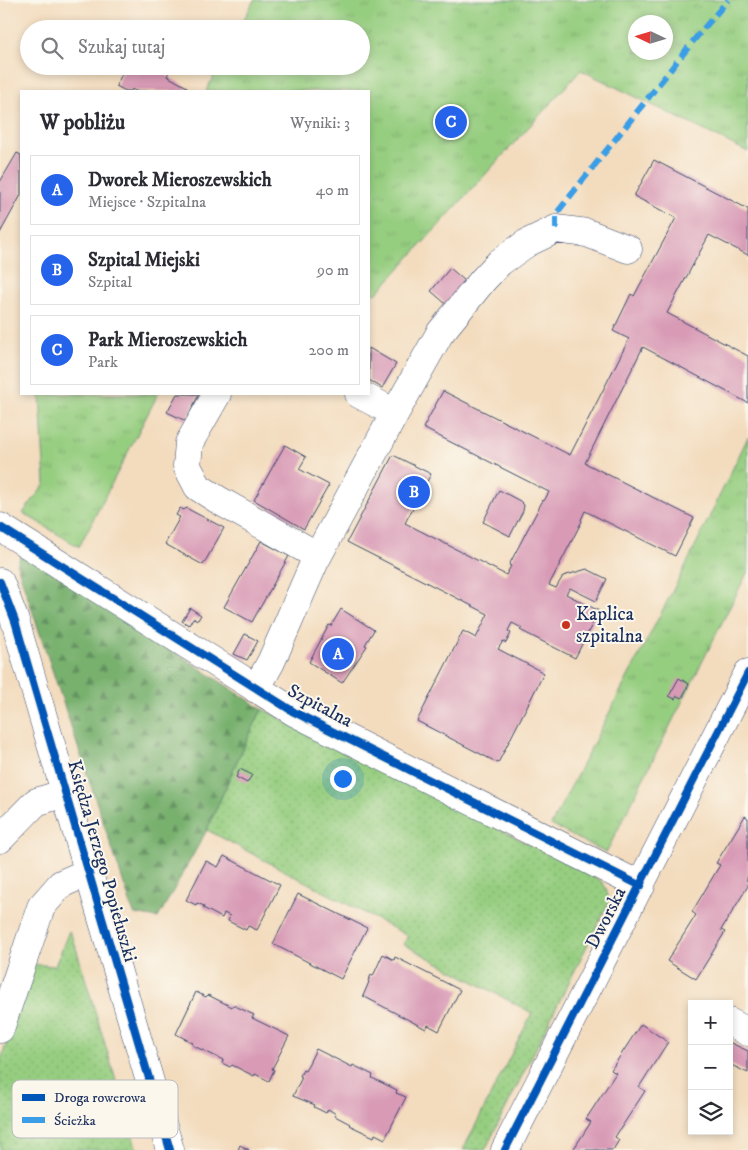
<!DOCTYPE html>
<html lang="pl">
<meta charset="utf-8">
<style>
:root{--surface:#fff;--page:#f2f2f3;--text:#2b2b33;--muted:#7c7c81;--line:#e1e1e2;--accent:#2563eb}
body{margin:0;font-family:"IM FELL DW Pica",serif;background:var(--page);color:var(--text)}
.controls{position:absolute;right:15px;bottom:15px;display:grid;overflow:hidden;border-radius:0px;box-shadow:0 2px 8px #0003}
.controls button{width:45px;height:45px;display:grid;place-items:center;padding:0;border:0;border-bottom:1px solid var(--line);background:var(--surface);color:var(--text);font:25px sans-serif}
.compass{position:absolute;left:628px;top:15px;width:45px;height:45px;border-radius:50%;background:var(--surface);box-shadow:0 2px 8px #0003;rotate:274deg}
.you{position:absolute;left:342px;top:778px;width:18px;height:18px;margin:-12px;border:4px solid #fff;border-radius:50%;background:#1a73e8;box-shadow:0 0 0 8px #1a73e833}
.badge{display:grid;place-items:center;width:32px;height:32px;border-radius:50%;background:var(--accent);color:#fff;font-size:16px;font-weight:700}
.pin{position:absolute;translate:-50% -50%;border:2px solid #fff;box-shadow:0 1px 5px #0006}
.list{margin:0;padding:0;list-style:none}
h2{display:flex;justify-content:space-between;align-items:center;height:65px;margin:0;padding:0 20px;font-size:21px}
h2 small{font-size:16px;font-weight:400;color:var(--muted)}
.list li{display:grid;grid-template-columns:32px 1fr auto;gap:15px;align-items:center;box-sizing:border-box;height:70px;margin:0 10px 10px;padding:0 10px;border:1px solid var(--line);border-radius:0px}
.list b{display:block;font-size:19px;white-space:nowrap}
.list p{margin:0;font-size:16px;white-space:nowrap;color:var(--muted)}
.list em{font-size:16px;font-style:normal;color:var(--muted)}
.icon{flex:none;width:28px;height:28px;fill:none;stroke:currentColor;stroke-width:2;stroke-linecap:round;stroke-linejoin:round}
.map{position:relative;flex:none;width:748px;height:1150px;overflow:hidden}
.search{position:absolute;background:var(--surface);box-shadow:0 2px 8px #0003;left:20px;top:20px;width:350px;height:55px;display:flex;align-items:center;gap:12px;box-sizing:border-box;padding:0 18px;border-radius:28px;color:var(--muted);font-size:19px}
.panel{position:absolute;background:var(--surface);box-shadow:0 2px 8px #0003;left:20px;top:90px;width:350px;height:305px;border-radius:0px}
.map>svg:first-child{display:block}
</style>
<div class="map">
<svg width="748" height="1150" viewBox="0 0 748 1150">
<defs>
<pattern id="grass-dots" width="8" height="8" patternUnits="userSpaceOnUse" patternTransform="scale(1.25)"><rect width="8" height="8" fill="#96ce80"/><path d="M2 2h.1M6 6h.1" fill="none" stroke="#81b171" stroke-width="1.8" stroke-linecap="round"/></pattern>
<pattern id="forest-firs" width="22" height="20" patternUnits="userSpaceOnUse" patternTransform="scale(1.25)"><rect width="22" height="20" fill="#78b16e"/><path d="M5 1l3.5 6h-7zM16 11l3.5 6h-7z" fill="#62905e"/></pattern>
<pattern id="park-tufts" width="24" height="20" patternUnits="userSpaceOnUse" patternTransform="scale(1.25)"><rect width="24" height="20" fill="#96ce80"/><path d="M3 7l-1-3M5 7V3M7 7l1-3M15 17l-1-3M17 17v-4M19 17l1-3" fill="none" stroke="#81b171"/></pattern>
</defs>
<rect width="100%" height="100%" fill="#fbf7ec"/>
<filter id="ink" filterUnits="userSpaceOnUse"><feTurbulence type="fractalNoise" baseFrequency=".02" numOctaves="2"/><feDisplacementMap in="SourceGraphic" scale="10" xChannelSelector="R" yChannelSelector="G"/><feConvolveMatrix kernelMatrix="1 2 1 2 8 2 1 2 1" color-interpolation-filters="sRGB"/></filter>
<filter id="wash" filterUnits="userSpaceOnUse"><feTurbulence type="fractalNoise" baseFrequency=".0096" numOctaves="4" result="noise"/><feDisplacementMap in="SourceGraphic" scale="20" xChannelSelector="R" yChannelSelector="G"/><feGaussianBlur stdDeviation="1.12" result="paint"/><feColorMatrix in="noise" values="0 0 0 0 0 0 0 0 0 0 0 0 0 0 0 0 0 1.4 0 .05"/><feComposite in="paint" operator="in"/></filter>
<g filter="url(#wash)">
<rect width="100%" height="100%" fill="#f3dcbe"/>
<path fill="url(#grass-dots)" stroke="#587e6f" d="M262,709l338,171c8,8 8,14 8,24l-123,246h-22l69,-137 -129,-69 5,-8 -201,-106 30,-69z
M69,931l4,7 64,212h-137v-87l32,-99 23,2z"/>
<path fill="url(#forest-firs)" stroke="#4a7066" d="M27,555l235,154 -25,52 -30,69 -49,88 -24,-4 -117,-349 3,-8z"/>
<path fill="url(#park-tufts)" stroke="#587e6f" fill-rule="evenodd" d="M254,0h494v152l-167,-82 -205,224 -7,-2v-201h-163l13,-25h142v-37h-122zM636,22h30v30h-30z
M40,394h118l-79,153 -56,-34 22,-29z
M748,437v134l-142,282 -55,-28 135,-260z"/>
<g id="blocks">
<path fill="#d89ab5" d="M126,66h46l-5,10 20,11 -2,4h-50l-3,-2 -1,2h-5l-10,-5z
M17,153l4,2v40l-21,38v-51z
M654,160l94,49v46l-39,-20 -42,78 81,43v47l-105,-56 -58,116 109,55 -19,38 -90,-45 -4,9 1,1 -33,64 7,3 7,-12 24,-7 20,10 -11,22 -26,-13 -4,6 33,17 -24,47 -55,-28 2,-2 -10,-5 -4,8 3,2 -5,10 -3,-2 -5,8 46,24 -46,90 -81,-42 46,-90 13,7 12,-24 -141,-72 46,-87 38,19 -26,49 101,52 5,-9 -2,-1 34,-65 1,1 5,-9 -126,-64 20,-37 127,64 59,-116 -16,-8 18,-37 3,2 42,-78 -42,-22z
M450,268l15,13 -19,23 -15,-13z
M369,348l27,16 -14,24 -13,-8z
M177,394h22l-13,27 -19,-9z
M285,445l21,12 -7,12 30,16 -25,44 -50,-29z
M499,490l21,11 4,4 -1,6 -13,25 -27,-14z
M180,508l4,2 2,-2 38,20 -21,37 -38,-21 15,-27 -4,-2z
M261,541l28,15 -37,66 -28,-15z
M190,608l11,7 -3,5 -5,-2 -4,7 -7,-4z
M341,609l33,21 -9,15 2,1 -25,37 -33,-21 20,-37 2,1z
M245,634l13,7 -11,19 -13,-6z
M679,678l10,6 -7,14 -5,-2 -2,3 -6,-3z
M240,769l12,6 -5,8 -11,-6z
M745,816l3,2v58l-2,4 2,2v4l-27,44 4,2 -29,47 -29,-18 29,-46 -4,-3 28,-47 -4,-2z
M224,856l56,29 -23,45 -9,-4 -2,4 -18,-9 2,-5 -6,-3 -2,5 -19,-10 1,-2 -7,-3 -1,2 -10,-5 20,-39 12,6z
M298,894l69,34 -26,51 -68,-35z
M383,954l11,6 1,-3 65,33 -21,41 -11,-6 -2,4 -63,-33 6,-14 -1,-1 3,-6 2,1z
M196,992l10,5 2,-2 24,12 1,-2 21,10 -2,3 37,18 -17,33 2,1 -5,11 -14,-7 -1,2 -22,-11 -2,2 -8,-4 1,-3 -31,-15 1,-2 -17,-9z
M641,1024l27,18 -29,45 6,4 -30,46 4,3 -6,10h-40l18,-28 -5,-3 30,-46 -5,-3z
M729,1042l19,9v22l-19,-9z
M316,1049l36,18 1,-2 20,10 -1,3 25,12 -1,3 10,4 -21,42 -10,-5 -1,3 -25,-12 1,-1 -15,-8 1,-2 -8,-5 -2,4 -12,-6 1,-2 -22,-9 9,-19 -2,-1 3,-6 2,1z
M240,1145l9,5h-11z"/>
</g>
</g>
<g filter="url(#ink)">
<use href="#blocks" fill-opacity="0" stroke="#3b496c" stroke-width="1"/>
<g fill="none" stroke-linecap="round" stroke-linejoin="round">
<g stroke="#3b496c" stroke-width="29">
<path id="minor" d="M217,394l-28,49 -2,23 11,21 22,14 98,55
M359,394l36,19
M0,527l294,185 347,174
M0,582l15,39 21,72 134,457
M256,689l15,-27 44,-101 80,-148 45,-80 43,-53 17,-18 27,-19 29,-14 31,4 41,16
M0,839l36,-37 29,-9
M729,1022l19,10
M0,1029l41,-122 20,-23 27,-12
M505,1150l243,-477"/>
</g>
<use href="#minor" stroke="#fff" stroke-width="28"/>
<path stroke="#3b9de6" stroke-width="6" stroke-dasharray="12 6" stroke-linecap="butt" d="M556,229v-15l138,-174 34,-40"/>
<g stroke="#fbf7ec" stroke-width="11">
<path id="cycleway" d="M0,527l294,185 347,174
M0,582l15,39 21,72 134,457
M505,1150l243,-477"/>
</g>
<use href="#cycleway" stroke="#0057b8" stroke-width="8"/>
</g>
</g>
<circle fill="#c8321e" stroke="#fbf7ec" stroke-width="2" cx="566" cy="625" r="5"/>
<g text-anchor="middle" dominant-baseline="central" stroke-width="4" stroke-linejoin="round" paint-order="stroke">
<g font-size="19" fill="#1b2f5e" stroke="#fbf7ec" text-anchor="start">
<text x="576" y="614">Kaplica<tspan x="576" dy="22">szpitalna</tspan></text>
</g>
<g font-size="19" fill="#1b2f5e" stroke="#fbf7ec">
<text transform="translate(320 706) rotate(28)">Szpitalna</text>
<text transform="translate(102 861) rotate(74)">Księdza Jerzego Popiełuszki</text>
<text transform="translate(606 918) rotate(-63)">Dworska</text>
</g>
</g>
<rect x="12" y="1080" width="166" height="58" rx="8" fill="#fbf7ec" stroke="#b8bbc1" stroke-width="1"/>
<rect x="22" y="1094" width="23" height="7" fill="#0057b8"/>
<rect x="22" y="1117" width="23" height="6" fill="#3b9de6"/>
<g font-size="14" fill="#1b2f5e">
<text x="54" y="1102">Droga rowerowa</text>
<text x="54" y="1125">Ścieżka</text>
</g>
</svg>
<div class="controls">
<button>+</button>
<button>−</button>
<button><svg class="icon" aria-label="layers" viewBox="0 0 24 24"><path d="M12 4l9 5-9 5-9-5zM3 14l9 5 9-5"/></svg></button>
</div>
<svg class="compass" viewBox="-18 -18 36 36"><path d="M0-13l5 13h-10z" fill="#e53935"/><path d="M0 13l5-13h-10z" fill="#7c7c81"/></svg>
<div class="you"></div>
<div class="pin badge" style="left:338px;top:654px">A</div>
<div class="pin badge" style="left:414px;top:492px">B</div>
<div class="pin badge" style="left:451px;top:122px">C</div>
<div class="search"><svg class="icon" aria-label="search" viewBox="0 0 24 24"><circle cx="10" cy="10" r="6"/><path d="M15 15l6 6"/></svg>Szukaj tutaj</div>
<section class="panel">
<h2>W pobliżu<small>Wyniki: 3</small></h2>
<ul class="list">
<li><span class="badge">A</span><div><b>Dworek Mieroszewskich</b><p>Miejsce · Szpitalna</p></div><em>40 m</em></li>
<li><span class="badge">B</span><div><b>Szpital Miejski</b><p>Szpital</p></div><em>90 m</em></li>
<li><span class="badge">C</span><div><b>Park Mieroszewskich</b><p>Park</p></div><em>200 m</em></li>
</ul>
</section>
</div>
